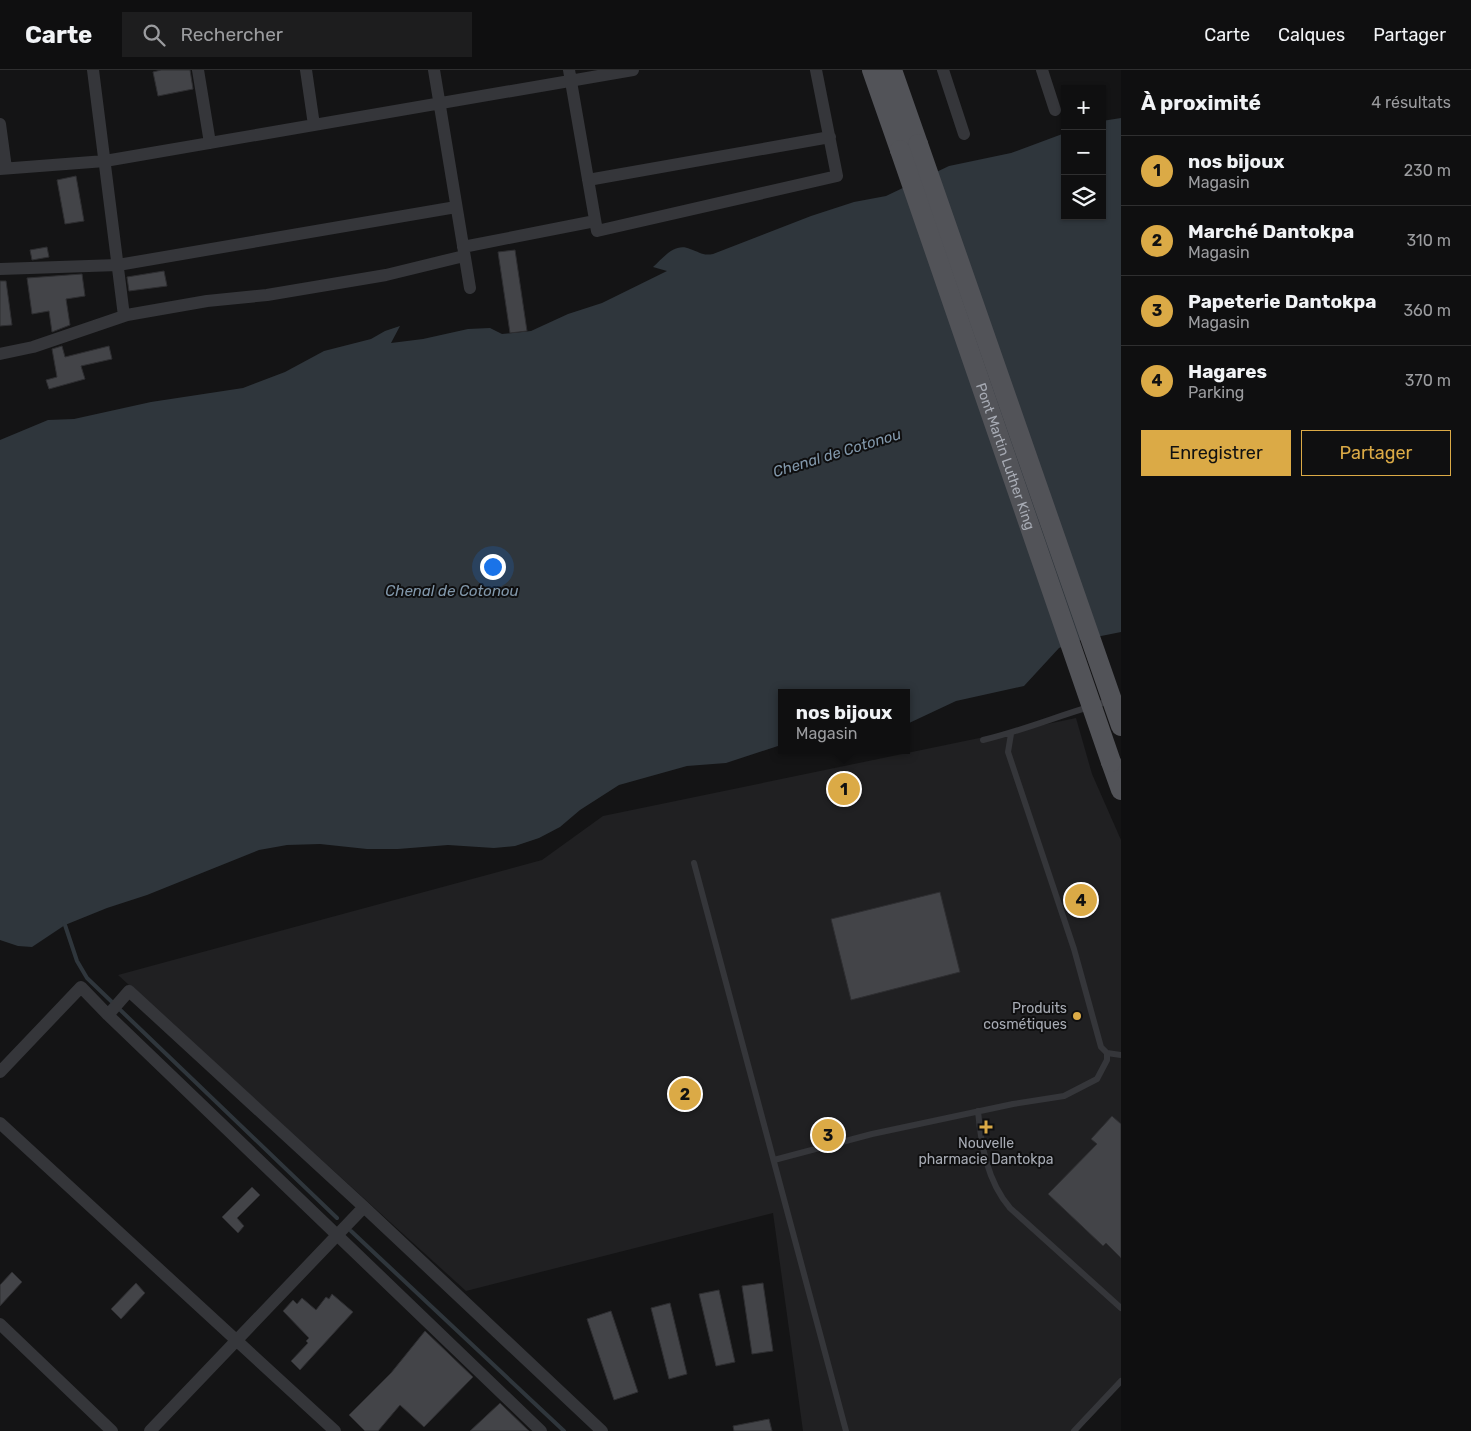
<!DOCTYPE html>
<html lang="fr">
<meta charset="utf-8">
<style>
:root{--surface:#0f0f10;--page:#1d1d1e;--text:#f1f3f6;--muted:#9b9c9f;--line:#2f2f30;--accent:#dbaa46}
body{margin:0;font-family:Rubik,sans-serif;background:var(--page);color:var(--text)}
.controls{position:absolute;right:15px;top:15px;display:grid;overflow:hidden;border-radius:0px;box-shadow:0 1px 4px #0004}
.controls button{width:45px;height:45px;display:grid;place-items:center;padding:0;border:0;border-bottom:1px solid var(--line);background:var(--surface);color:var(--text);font:25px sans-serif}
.you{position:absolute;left:492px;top:496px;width:18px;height:18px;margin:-12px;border:4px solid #fff;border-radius:50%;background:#1a73e8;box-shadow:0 0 0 8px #1a73e833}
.badge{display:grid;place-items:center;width:32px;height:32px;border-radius:50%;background:var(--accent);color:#111;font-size:16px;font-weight:700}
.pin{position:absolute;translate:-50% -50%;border:2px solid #fff;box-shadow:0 1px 5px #0006}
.popup{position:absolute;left:778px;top:619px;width:132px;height:65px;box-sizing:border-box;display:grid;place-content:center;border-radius:0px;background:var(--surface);filter:drop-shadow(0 1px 4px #0005);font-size:16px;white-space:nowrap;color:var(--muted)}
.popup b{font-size:19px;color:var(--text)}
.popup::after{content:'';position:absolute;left:50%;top:100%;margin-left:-10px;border:10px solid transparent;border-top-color:var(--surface)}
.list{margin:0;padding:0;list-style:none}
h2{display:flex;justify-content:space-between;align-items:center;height:65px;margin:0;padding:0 20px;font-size:21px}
h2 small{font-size:16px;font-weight:400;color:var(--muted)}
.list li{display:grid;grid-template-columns:32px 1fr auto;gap:15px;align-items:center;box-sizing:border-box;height:70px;padding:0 20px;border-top:1px solid var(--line)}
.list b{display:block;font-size:19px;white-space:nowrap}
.list p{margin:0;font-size:16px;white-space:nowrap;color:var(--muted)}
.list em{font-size:16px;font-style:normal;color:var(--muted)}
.actions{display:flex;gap:10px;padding:15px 20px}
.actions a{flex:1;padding:11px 0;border:1px solid var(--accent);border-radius:0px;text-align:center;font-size:18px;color:var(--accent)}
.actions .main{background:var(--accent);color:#111}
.icon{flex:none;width:28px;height:28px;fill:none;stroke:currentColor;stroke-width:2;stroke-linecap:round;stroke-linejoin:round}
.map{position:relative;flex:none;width:1121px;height:1361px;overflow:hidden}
header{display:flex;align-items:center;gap:30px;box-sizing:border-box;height:70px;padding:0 25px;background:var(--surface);border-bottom:1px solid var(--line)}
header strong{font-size:24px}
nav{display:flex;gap:28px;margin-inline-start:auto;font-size:18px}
.search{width:350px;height:45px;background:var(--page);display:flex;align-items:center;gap:12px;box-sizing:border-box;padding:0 18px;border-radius:0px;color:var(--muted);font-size:19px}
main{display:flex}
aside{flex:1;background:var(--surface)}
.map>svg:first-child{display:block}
</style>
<header>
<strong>Carte</strong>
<div class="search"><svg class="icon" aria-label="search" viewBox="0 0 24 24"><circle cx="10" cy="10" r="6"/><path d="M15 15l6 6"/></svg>Rechercher</div>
<nav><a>Carte</a><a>Calques</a><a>Partager</a></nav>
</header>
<main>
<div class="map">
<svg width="1121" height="1361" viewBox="0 0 1121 1361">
<rect width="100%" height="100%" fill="#141415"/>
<path fill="#202022" d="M1076,648l16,56 29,66v544l-43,47h-275l-30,-218 -307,78 -348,-316 424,-115 61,-44z"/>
<path fill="#2f363c" d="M1121,48v514l-40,8 -22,8 -35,38 -68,15 -49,23 -1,-31h-124l-1,52 -55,18 -39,3 -68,19 -39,25 -20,17 -21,11 -24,8 -21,2 -46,-3 -50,4h-31l-47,-5 -33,1 -28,5 -112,45 -40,13 -42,17 -33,22 -14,-1 -18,-6v-500l48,-20 26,-1 77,-17 92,-14 42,-16 39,-21 47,-12 14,-8 15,-5 -9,17 32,-4 45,-10 22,-1 12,6 29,-3 37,-17 34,-11 65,-32 -14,-4c10,-9 22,-25 37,-18 10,3 12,7 23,5l98,-38 43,-14 32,-6 63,-30 62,-13 54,-20v83h37v-95z"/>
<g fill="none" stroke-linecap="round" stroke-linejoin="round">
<path stroke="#2f363c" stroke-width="4" d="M64,852l13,39 10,17 250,240
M351,1161l213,200"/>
</g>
<path fill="#434448" stroke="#2e2e31" d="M161,0h29l3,19 -35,7 -5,-24z
M76,106l8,45 -19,3 -8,-44z
M47,177l2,10 -17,3 -2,-10z
M515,180l12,81 -17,2 -12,-81z
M164,201l3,15 -38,5 -2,-14z
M82,204l3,22 -19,3 4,26 -18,7 -3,-21 -17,3 -5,-36z
M0,211h6l6,44 -12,1z
M62,276l3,11 44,-11 3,13 -31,7 4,13 -36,10 -3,-9 11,-3 -5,-28z
M940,822l20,80 -109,28 -20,-81z
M1112,1046l9,8v134l-15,-15 -3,3 -55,-52 49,-50 -6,-5z
M252,1117l8,8 -23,23 7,8 -6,7 -16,-16z
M12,1202l10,10 -22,24v-21z
M136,1213l9,10 -24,26 -10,-10z
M763,1213l10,68 -21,3 -10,-68z
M719,1220l16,72 -19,4 -17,-72z
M332,1224l21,18 -53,58 -9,-9 17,-18 -2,-2 3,-3 -26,-27 10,-11 4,4 5,-6 14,12 10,-13 3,2z
M670,1233l17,71 -18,5 -18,-71z
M611,1241l27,81 -24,8 -27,-81z
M425,1261l48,46 -49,50 -24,-22 -22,26h-13l-16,-16 42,-42z
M500,1333l29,28h-59z
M769,1349l3,12h-38l-1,-5z"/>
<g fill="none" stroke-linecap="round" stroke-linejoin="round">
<path stroke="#35363a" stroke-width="6" d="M1011,664l-3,18 66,197 27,98 6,6 14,2
M983,670c43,-10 84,-28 127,-39
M694,793l152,568
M978,1041c3,34 9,70 32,97l111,100
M774,1090l98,-26 141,-30 51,-8 33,-17 10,-19v-7
M1074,1361l47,-50"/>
<path stroke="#35363a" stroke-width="12" d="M93,0l31,246
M198,0l12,73
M306,0l8,55
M434,0l36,218
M569,0l28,161 240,-55 -21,-106
M943,0l21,64
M1042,0l13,40
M0,54l6,44
M0,99l105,-8 528,-91
M588,110l242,-43
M463,177l132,-26
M0,199l118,-4 338,-58
M0,284l33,-7 94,-32 80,-14 60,-6 119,-20 78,-19
M0,1002l81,-85 27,28
M0,1053l335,308
M0,1254l112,107
M150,1361l214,-224
M541,1361l-433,-416 21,-24 235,216 238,224"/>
<path stroke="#525358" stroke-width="20" d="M872,0l28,80
M892,0l26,74
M1111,692l10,28"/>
<g stroke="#525358" stroke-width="20">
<path d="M918,74l203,582"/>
<path id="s1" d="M900,80l211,612"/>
</g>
</g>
<g fill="#dbaa46" stroke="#0f0f10" stroke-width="2">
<circle cx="1077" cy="946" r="5"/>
<path d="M983.5 1049.5h5v5h5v5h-5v5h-5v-5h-5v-5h5z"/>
</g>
<g text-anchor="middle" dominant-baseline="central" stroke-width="4" stroke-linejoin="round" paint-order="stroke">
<g font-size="14" fill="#a7abb4" stroke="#0f0f10">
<text stroke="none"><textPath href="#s1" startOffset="324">Pont Martin Luther King</textPath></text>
</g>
<g font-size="14" fill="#a7abb4" stroke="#0f0f10" text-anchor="end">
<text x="1067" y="938">Produits<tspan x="1067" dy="16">cosmétiques</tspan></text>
<text x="986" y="1073" text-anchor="middle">Nouvelle<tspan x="986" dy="16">pharmacie Dantokpa</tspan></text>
</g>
<g font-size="15" font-style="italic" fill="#8298ab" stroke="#0f0f10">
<text transform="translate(837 383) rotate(-17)">Chenal de Cotonou</text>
<text x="452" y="521">Chenal de Cotonou</text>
</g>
</g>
</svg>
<div class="controls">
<button>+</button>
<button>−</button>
<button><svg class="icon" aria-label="layers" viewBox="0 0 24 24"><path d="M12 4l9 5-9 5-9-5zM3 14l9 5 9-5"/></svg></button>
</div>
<div class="you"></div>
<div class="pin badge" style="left:844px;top:719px">1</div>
<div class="popup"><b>nos bijoux</b>Magasin</div>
<div class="pin badge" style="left:685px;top:1024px">2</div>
<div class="pin badge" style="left:828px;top:1065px">3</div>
<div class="pin badge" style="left:1081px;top:830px">4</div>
</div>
<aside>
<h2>À proximité<small>4 résultats</small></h2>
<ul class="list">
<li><span class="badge">1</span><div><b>nos bijoux</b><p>Magasin</p></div><em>230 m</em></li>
<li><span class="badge">2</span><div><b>Marché Dantokpa</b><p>Magasin</p></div><em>310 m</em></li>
<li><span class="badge">3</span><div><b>Papeterie Dantokpa</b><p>Magasin</p></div><em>360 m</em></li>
<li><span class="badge">4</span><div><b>Hagares</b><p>Parking</p></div><em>370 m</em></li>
</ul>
<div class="actions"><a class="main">Enregistrer</a><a>Partager</a></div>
</aside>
</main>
